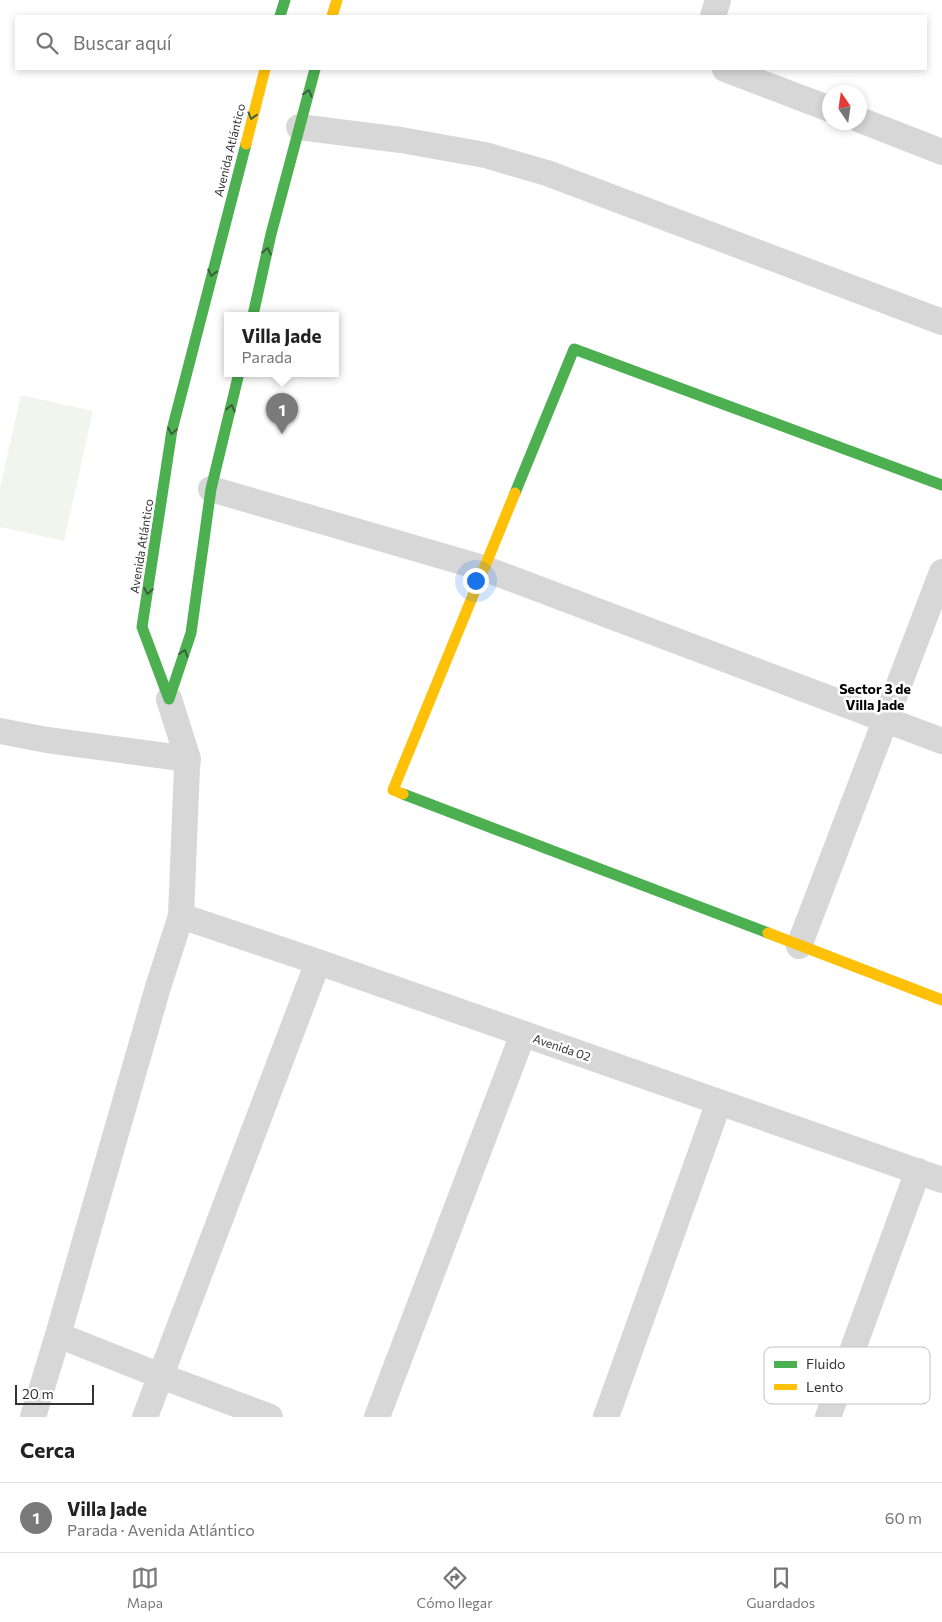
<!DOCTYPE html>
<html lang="es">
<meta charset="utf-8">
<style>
:root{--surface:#fff;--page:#f6f6f6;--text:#222;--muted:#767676;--line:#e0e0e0;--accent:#7a7a7a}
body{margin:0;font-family:Commissioner,sans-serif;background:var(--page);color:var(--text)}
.compass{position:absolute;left:822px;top:85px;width:45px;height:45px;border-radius:50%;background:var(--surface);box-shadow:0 2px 8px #0003;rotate:347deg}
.scale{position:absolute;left:15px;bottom:12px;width:79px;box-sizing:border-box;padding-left:5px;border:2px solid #333;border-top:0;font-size:14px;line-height:18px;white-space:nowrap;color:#333;-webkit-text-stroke:4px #fff;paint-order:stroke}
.you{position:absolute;left:475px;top:580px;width:18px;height:18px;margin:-12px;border:4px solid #fff;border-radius:50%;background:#1a73e8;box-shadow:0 0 0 8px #1a73e833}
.badge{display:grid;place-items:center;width:32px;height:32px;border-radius:50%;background:var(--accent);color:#fff;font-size:16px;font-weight:700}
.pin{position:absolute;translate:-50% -41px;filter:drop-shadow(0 1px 2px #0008)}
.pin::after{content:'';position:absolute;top:26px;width:18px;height:15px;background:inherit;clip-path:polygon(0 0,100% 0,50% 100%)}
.popup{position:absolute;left:224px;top:312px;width:115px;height:65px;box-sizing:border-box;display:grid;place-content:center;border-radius:0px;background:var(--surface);filter:drop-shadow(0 1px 4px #0005);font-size:16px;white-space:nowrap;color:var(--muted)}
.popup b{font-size:19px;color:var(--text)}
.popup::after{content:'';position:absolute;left:50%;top:100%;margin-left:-10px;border:10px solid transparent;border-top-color:var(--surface)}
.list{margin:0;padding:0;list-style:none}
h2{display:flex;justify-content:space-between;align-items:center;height:65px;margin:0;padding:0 20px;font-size:21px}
h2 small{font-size:16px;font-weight:400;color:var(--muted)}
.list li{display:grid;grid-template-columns:32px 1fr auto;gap:15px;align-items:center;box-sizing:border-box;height:70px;padding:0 20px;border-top:1px solid var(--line)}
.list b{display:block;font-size:19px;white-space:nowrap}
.list p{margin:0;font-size:16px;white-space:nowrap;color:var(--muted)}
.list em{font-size:16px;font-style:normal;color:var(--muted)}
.icon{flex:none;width:28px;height:28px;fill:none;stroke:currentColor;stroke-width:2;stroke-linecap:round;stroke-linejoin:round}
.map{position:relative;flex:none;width:942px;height:1417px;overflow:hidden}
.search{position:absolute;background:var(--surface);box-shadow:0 2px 8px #0003;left:15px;right:15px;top:15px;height:55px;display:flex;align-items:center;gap:12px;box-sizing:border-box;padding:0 18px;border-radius:0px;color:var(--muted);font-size:19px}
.sheet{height:135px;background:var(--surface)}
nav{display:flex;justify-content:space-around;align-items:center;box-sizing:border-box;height:70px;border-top:1px solid var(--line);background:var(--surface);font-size:14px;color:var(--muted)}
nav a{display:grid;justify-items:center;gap:2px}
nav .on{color:var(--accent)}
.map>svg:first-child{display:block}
</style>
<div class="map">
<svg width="942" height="1417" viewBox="0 0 942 1417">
<rect width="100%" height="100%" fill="#fff"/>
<path fill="#f1f5ed" d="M21,395l72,16 -29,130 -64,-14v-39z"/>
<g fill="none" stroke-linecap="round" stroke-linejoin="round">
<path stroke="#d7d7d7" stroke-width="26" d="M713,16l5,-16
M725,69l105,40
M860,120l82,32
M299,127l102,13 84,15 62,18 395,149
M211,489l272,79 459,173
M0,731l47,9 141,19
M181,916l137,46 624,218
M799,946l143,-374
M58,1335l103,41 109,41
M33,1417l25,-82 100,-348 23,-71 6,-149 1,-8 -19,-60
M145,1417l173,-455
M377,1417l146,-383
M606,1417l113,-315
M828,1417l90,-246"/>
<path stroke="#4caf50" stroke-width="11" d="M280,16l5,-16
M253,315l18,-81 44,-165
M515,493l59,-144 368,136
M169,699l-27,-72 30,-197 74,-286
M169,699l22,-66 20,-144 28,-116
M403,794l365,139"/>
<path stroke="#ffc107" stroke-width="11" d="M332,16l5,-16
M246,144l19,-75
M403,794l-10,-4 122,-297
M768,933l174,67"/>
</g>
<defs><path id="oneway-chevron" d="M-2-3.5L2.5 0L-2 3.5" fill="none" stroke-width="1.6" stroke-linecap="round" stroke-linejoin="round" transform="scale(1.25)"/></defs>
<g stroke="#3c5e3d">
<use href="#oneway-chevron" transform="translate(308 93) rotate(-74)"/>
<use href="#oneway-chevron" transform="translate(252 116) rotate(105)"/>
<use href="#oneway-chevron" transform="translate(267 251) rotate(-78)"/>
<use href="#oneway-chevron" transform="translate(212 273) rotate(104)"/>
<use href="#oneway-chevron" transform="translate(231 408) rotate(-76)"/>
<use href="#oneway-chevron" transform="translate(172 431) rotate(101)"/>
<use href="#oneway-chevron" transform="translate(148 591) rotate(99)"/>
<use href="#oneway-chevron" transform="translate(184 653) rotate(-72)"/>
</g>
<g text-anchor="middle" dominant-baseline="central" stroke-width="5" stroke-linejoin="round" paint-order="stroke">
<g font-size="12" fill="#333" stroke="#fff">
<text transform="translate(229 150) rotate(-76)">Avenida Atlántico</text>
<text transform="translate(141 546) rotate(-81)">Avenida Atlántico</text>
<text transform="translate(562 1047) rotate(19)">Avenida 02</text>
</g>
<g font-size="14" font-weight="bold" fill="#000" stroke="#fff">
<text x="875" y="688">Sector 3 de<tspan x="875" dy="16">Villa Jade</tspan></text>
</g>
</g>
<rect x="764" y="1347" width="166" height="57" rx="8" fill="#fff" stroke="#c2c2c2" stroke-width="1"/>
<rect x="774" y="1361" width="23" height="7" fill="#4caf50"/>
<rect x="774" y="1384" width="23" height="6" fill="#ffc107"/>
<g font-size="14" fill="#333">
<text x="806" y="1369">Fluido</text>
<text x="806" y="1392">Lento</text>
</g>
</svg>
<svg class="compass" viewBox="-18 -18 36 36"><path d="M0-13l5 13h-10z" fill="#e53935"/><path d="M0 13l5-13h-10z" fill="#767676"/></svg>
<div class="scale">20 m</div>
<div class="you"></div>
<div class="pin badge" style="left:282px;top:434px">1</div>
<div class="popup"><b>Villa Jade</b>Parada</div>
<div class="search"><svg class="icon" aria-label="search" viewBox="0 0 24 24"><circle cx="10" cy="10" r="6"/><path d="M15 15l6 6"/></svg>Buscar aquí</div>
</div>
<section class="sheet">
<h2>Cerca<small></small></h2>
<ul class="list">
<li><span class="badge">1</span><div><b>Villa Jade</b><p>Parada · Avenida Atlántico</p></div><em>60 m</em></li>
</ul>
</section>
<nav>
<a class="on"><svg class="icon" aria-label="map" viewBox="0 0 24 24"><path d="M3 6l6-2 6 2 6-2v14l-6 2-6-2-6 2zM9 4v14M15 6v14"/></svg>Mapa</a>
<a><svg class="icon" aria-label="directions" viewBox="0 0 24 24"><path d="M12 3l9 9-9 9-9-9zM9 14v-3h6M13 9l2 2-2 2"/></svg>Cómo llegar</a>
<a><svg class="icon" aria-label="saved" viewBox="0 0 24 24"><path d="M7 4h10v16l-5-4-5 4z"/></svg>Guardados</a>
</nav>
